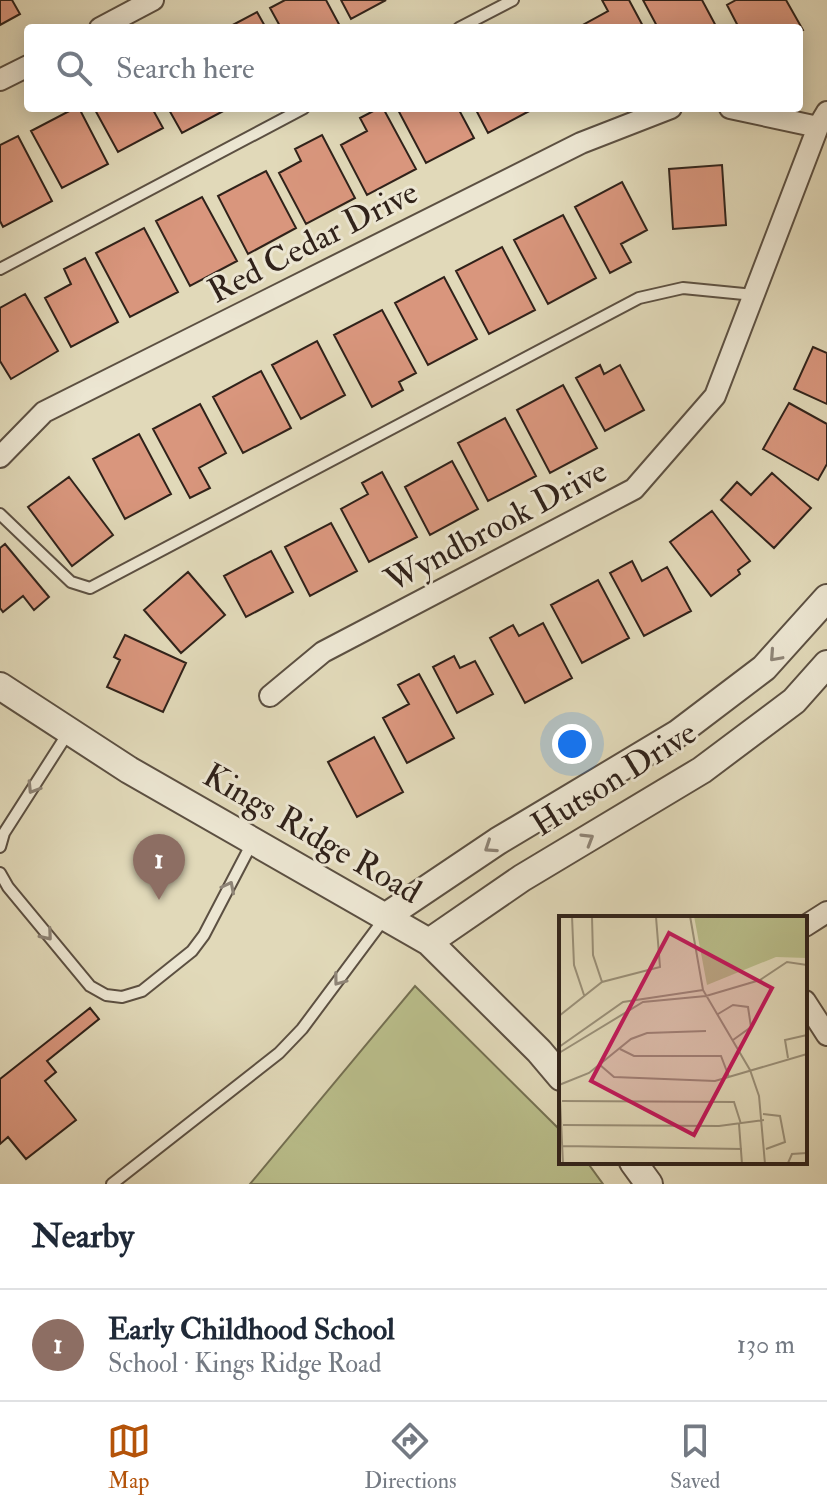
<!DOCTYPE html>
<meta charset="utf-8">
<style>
:root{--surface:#fff;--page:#f2f2f3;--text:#1f2937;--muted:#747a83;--line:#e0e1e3;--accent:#b45309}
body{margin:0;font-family:"IM FELL Double Pica",serif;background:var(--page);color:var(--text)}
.you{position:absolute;left:572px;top:744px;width:28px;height:28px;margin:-20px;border:6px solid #fff;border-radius:50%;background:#1a73e8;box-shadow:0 0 0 12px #1a73e833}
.badge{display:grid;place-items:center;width:52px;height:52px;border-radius:50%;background:var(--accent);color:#fff;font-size:26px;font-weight:700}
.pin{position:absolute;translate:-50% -66px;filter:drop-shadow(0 2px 4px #0008)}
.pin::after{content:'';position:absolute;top:42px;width:28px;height:24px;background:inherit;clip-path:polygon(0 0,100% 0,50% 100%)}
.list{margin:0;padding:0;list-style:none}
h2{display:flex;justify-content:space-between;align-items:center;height:104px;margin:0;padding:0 32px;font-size:34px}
h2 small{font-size:26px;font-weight:400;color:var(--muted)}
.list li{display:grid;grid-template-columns:52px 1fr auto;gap:24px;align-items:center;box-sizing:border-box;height:112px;padding:0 32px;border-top:2px solid var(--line)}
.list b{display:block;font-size:30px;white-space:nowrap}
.list p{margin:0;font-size:26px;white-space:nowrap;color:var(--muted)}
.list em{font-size:26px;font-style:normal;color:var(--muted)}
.icon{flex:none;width:44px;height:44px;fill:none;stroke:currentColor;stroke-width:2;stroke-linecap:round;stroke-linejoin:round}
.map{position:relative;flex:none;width:827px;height:1184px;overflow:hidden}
.search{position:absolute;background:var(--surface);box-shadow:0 4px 20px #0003;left:24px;right:24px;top:24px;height:88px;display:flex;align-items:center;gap:20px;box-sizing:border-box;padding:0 28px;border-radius:8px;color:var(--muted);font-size:30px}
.sheet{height:216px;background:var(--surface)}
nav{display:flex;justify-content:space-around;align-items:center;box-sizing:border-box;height:112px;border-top:2px solid var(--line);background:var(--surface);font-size:22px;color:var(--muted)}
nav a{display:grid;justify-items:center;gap:4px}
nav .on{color:var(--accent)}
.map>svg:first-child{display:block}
</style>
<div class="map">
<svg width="827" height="1184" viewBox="0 0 827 1184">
<rect width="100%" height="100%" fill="#e1d9b9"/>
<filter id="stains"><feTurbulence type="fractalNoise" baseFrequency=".0025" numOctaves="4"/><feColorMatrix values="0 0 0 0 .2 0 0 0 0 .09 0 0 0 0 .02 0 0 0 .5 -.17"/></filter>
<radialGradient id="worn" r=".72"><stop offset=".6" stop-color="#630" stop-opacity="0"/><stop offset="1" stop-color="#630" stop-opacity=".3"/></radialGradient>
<path fill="#b9bd8a" stroke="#747052" stroke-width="2" d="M415,986l146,145v31h26l16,22h-353z"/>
<path fill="#d9967d" stroke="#30221a" stroke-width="2" d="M0,0h12l8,14 -20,11z
M285,0h41l15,28h-60l-11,-20z
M341,0h45l-35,19z
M602,0h27l15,28h-62l-1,-2 27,-15z
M643,0h59l15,28h-59z
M736,0h50l17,30 -4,2v-4h-60l-12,-23z
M257,12l9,16h-39z
M75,108h4l29,56 -46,24 -31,-57z
M94,108h58l11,20 -45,24z
M168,108h61l-47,25z
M379,108h4l33,61 -49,26 -26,-50 26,-14 -7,-13z
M397,108h61l16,30 -48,25z
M475,108h60l-47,25z
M322,135l33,63 -49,26 -27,-51 22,-12 -6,-12z
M18,136l34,65 -49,26 -3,-6v-76z
M722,165l4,60 -53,4 -4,-60z
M266,171l30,57 -48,26 -30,-58z
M622,182l25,48 -26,14 10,18 -21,11 -35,-66z
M202,197l35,64 -47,25 -34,-65z
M563,215l33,63 -48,26 -34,-64z
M144,228l34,64 -48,25 -34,-64z
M502,247l33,63 -46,24 -33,-63z
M85,258l33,64 -47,25 -26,-49 26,-14 -7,-15z
M444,277l33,62 -49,26 -33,-62z
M25,294l33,57 -47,28 -11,-18v-53z
M382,310l34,63 -17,9 4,8 -31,17 -38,-72z
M317,341l28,54 -44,24 -29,-54z
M813,347l14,6v51l-33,-15z
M600,365l4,9 16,-9 24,45 -39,21 -29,-53z
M261,371l30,57 -48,25 -30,-56z
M563,385l34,63 -47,25 -33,-63z
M789,403l38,21v40l-9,16 -55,-31z
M200,404l26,49 -27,15 11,20 -20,10 -37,-69z
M505,418l31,58 -48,25 -30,-58z
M139,434l32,60 -46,25 -32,-60z
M452,461l26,48 -48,26 -25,-48z
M382,472l35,65 -48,25 -28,-53 27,-15 -6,-11z
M772,473l39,35 -37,40 -53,-48 16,-18 14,13z
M69,477l44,58 -41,31 -44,-59z
M712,511l38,50 -12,9 2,4 -29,22 -41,-54z
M331,523l26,48 -47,25 -25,-49z
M5,544l44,53 -15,13 -11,-14 -20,16 -3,-4v-60z
M271,551l22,41 -47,25 -22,-41z
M632,561l10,20 25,-14 24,44 -47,25 -34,-63z
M188,572l37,43 -44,38 -37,-43z
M598,580l31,58 -47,25 -31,-58z
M543,623l29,55 -47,25 -35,-65 23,-13 6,11z
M125,635l61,28 -23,49 -56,-25 13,-27 -6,-3z
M454,656l6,12 15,-7 18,33 -36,19 -24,-46z
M419,674l35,64 -47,25 -24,-45 26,-14 -11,-19z
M374,737l29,55 -46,25 -29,-55z
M90,1008l9,11 -52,42 9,11 -11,9 31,39 -50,39 -18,-22 -8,7v-65z"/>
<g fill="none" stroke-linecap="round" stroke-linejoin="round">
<g stroke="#5c5042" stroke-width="14">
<path id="service" d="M459,28l54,-28
M0,269l304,-161
M0,514l71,68 19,6 549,-290 44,-10 71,7
M0,847l4,-14 64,-100
M0,873l8,14 82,99 16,9 16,2 20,-6 50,-40 12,-16 49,-94
M112,1184l167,-131 23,-24 82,-110"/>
</g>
<g stroke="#5c5042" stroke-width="24">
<path id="minor" d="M100,28l53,-28
M0,80l28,-14
M730,108l88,19
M0,457l44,-45 537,-269 90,-35
M270,696l53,-44 311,-163 81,-93 103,-269 9,-15
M805,926l22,-14
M805,1001l22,34"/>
</g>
<g stroke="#5c5042" stroke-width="30">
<path id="tertiary" d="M0,686l129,84 300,172 110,109 22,26
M385,917l113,-76 179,-107 87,-66 63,-70
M429,942l93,-64 180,-108 92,-69 33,-37
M633,1162l16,22"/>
</g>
<use href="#service" stroke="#ece6d2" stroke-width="10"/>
<use href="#minor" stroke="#ece6d2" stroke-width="20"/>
<use href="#tertiary" stroke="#ece6d2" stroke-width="26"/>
</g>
<defs><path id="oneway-chevron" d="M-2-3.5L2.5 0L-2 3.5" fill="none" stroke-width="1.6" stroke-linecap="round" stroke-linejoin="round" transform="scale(2)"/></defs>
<g stroke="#8e8476">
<use href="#oneway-chevron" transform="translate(775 656) rotate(132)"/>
<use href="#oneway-chevron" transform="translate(33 788) rotate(122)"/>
<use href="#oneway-chevron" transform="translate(588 839) rotate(-31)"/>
<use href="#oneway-chevron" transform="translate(490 847) rotate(146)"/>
<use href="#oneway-chevron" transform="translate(229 887) rotate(-63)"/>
<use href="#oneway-chevron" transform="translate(47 935) rotate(50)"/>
<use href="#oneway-chevron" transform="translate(339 980) rotate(127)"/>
</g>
<g text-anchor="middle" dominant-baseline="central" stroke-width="6" stroke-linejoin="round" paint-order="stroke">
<g font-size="34" fill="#30221a" stroke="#ece6d2">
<text transform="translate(313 242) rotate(-27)">Red Cedar Drive</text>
<text transform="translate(496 526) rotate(-28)">Wyndbrook Drive</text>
<text transform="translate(614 779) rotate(-32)">Hutson Drive</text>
<text transform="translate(312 834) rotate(30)">Kings Ridge Road</text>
</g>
</g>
<g transform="translate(559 916)">
<rect width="248" height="248" fill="#e1d9b9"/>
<path d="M135,0h113v42l-31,-1 -69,28z" fill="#b9bd8a"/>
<path fill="none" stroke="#9a9079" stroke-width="2" d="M13,0l2,49 10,30M131,0l13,74 47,80 9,26 6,68M33,1l1,38 9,27M159,98l15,-9 15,2 3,20 -18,13M0,100l43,-34 58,-15 -4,-50 -73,-1M0,131l64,-45 80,-12M61,133l14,7h87l8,21M0,137l84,-51 63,-6 54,-16 27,-18 20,3M229,142l-3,-18 22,-5M41,149l14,12 101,4 92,-27M0,162l4,86M0,169l30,-12 42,-34 16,-6 59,-2M3,185l172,1 7,22M204,198l17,2 5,26 -19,7M180,208l3,40M4,209l156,1 45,-6M4,230l179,3M206,247h42M229,247l4,-9 15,-1"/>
<path fill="#c2185b" fill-opacity="0.15" stroke="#c2185b" stroke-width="4" d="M110,17l103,55 -78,147 -103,-54z"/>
<rect width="248" height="248" fill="none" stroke="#30221a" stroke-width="4"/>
</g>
<rect width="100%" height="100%" filter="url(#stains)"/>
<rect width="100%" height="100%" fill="url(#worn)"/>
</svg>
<div class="you"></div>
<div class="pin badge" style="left:159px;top:900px;background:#8d6e63">1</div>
<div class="search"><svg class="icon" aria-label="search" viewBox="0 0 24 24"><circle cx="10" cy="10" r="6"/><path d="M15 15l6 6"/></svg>Search here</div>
</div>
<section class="sheet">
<h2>Nearby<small></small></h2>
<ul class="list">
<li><span class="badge" style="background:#8d6e63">1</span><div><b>Early Childhood School</b><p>School · Kings Ridge Road</p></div><em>130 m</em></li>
</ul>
</section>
<nav>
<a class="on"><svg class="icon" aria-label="map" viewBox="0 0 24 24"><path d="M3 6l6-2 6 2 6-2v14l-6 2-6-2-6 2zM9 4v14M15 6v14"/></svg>Map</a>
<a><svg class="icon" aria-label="directions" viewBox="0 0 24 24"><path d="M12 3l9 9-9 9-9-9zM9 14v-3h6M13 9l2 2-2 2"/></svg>Directions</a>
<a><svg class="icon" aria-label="saved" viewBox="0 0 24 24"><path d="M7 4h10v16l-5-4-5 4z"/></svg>Saved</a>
</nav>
